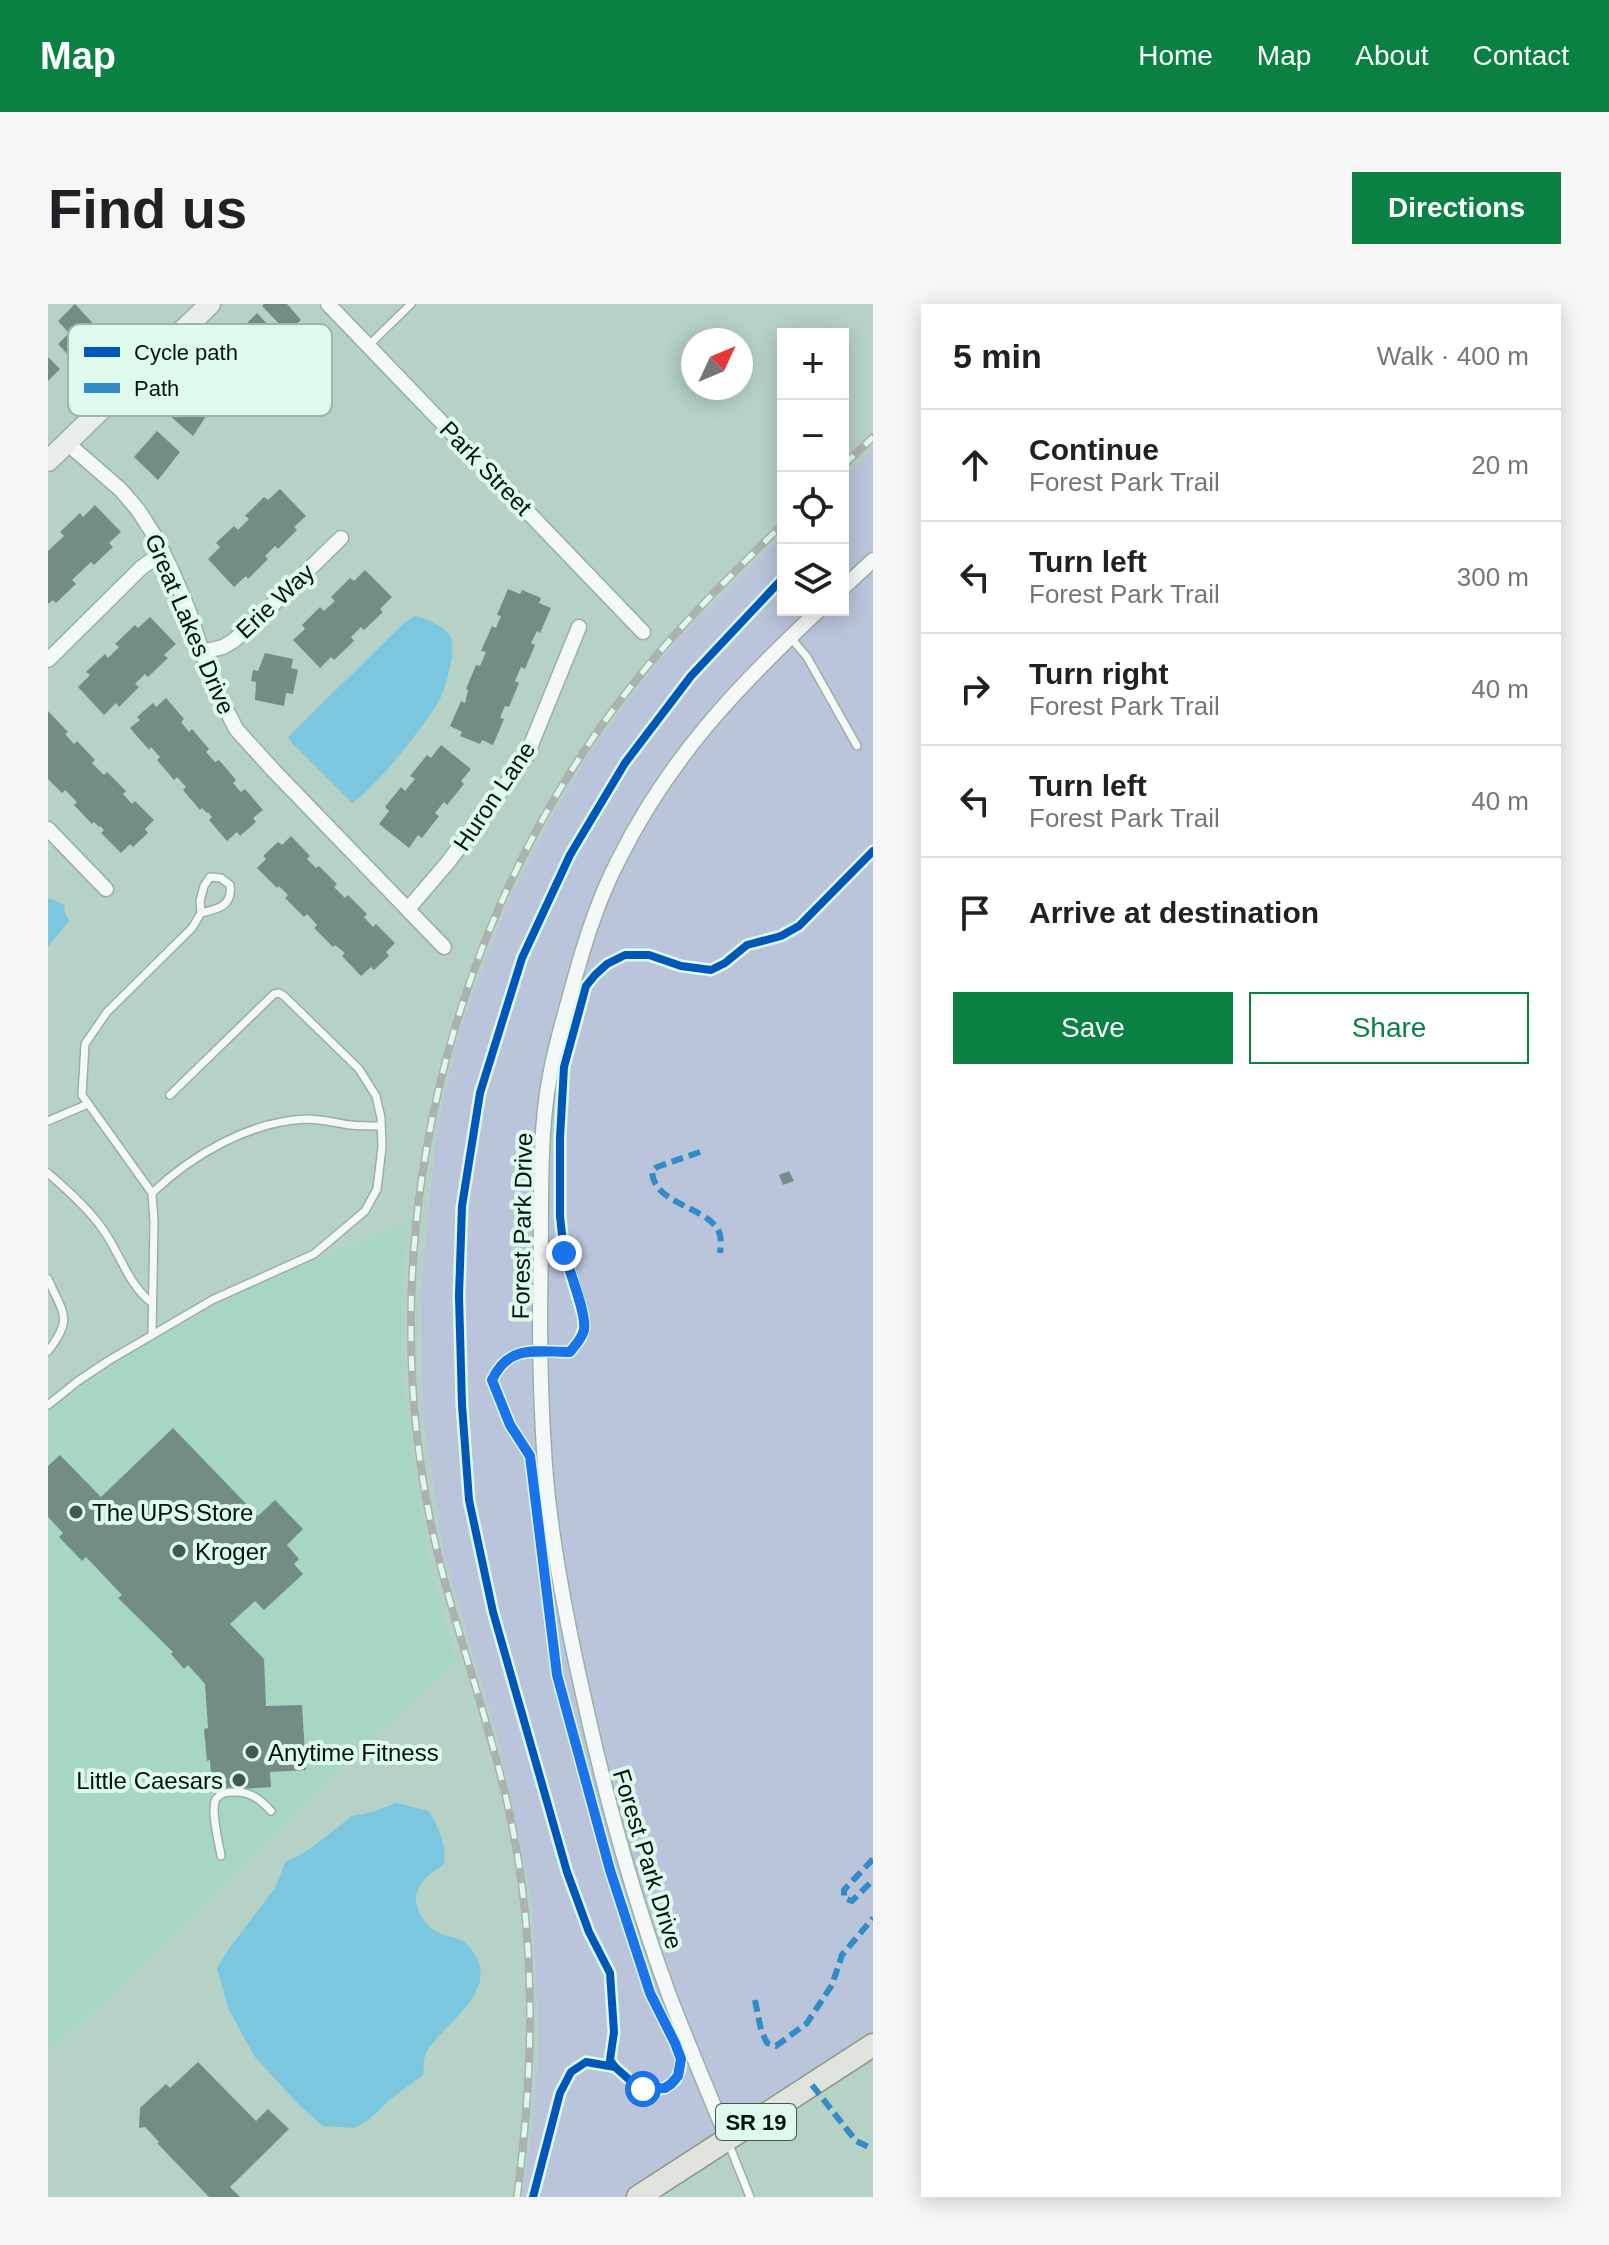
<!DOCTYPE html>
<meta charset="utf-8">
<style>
:root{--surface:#fff;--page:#f6f6f6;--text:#202124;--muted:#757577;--line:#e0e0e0;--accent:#0b8043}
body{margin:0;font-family:Arial,sans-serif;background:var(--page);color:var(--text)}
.controls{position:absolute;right:24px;top:24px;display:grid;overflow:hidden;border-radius:0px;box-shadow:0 4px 20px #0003}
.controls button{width:72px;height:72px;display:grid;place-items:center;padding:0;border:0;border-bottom:2px solid var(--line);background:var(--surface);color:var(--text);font:40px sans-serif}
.compass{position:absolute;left:633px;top:24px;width:72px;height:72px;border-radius:50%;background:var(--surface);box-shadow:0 4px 20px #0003;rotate:46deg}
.stop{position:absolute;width:24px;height:24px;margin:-18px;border:6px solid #1a73e8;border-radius:50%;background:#fff}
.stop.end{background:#1a73e8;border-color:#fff;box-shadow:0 2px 8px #0008}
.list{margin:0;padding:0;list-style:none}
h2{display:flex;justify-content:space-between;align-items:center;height:104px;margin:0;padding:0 32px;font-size:34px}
h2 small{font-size:26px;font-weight:400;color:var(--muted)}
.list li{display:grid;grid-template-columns:52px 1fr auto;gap:24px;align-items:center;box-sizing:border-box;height:112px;padding:0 32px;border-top:2px solid var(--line)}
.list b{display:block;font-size:30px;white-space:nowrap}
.list p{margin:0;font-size:26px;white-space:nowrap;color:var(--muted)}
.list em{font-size:26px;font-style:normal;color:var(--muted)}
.actions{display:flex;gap:16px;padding:24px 32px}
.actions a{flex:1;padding:18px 0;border:2px solid var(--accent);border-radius:0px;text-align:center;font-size:28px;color:var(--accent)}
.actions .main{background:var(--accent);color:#fff}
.icon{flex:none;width:44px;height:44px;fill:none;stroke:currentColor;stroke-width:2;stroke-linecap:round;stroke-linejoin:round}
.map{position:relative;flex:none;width:825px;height:1893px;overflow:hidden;border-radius:0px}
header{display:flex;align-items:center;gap:48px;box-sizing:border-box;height:112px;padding:0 40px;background:var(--accent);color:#fff}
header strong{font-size:38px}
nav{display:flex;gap:44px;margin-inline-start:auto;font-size:28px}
.intro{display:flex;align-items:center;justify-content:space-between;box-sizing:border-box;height:192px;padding:0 48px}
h1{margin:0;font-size:56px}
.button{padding:20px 36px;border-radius:0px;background:var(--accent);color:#fff;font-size:28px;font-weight:700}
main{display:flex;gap:48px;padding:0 48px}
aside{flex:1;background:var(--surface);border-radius:0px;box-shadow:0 4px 20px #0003}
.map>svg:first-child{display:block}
</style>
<header>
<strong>Map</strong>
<nav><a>Home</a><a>Map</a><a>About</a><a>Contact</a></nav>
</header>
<div class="intro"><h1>Find us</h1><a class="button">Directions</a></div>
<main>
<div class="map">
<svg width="825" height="1893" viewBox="0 0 825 1893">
<rect width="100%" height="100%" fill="#b6d2c7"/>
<path fill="#a7d6c3" d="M360,917l-6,73v70l6,63 20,128 28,108 -120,110 -169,168 -119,114v-643l89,-63 112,-60z"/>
<path fill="#bac5db" d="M825,146v1591l-238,156h-113l13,-87 4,-75 -7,-133 -31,-153 -57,-195 -22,-145 -1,-118 15,-156 21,-95 25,-70 29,-75 43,-82 34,-57 36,-51 52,-64 107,-107v76h60v-132z"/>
<path fill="#7ac7df" d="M367,312c11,3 31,10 36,22 5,14 -5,48 -11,61 -15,26 -63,88 -88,104l-62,-62 -2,-4 115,-113z
M0,594l17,7 -1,6 5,10 -21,26z
M348,1499l33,8c9,15 18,36 15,53 -6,5 -14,9 -19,15 -6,6 -9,13 -9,22 2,16 14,30 30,35 6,1 12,2 18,6 6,4 15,17 16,25 7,31 -37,59 -53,84 -4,6 -3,17 -4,24l-31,23 -25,23 -13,7 -31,-2 -23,-20 -45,-49 -26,-47 -12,-42 11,-18 47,-62 11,-27 14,-6 15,-10 37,-29 21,-4z"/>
<path fill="#738d86" d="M27,0l24,26 -29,27 -12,-13 11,-11 -11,-12z
M216,0h23l14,16 -14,12 -25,-26z
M209,9l24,26 -11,11 -25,-25z
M0,53l12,12 -12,12z
M151,83l15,17 -21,32 -23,-20z
M109,127l23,21 -22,28 -24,-23z
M232,185l26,27 -12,11 3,3 -19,19 -3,-3 -10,10 3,3 -20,20 -2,-3 -12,11 -26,-28 12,-12 -4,-4 18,-17 4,4 11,-11 -4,-3 19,-19 4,3z
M47,201l26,27 -12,11 4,4 -19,18 -3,-3 -19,18 4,4 -20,19 -3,-3 -5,4v-53l16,-15 -4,-4 20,-19 3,4z
M317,266l27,27 -12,12 3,3 -19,18 -3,-3 -10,10 3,4 -20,19 -3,-3 -11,11 -27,-28 12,-11 -3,-4 18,-18 4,4 11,-10 -4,-4 19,-19 4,3z
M460,285l12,5 2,-4 19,8 -2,5 12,5 -11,25 -3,-2 -6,12 4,2 -10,24 -4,-2 -6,14 4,2 -10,24 -4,-1 -5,12 4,1 -11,26 -11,-5 -2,4 -20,-8 2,-4 -12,-6 11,-25 4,2 3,-13 -2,-1 10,-24 4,1 6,-14 -5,-1 11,-25 4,2 5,-12 -4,-1z
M102,313l26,27 -12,11 4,3 -20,19 -3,-3 -10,10 4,3 -20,20 -3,-4 -12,12 -26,-28 12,-12 -4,-3 19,-18 3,4 11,-11 -4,-3 20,-19 3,3z
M217,349l28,6 -2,9 7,2 -5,24 -7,-1 -2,13 -29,-6 1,-18 -5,-1 2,-11 5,1z
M118,394l18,21 -3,3 8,10 3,-3 17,20 -3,3 9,10 4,-2 17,20 -3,3 8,9 4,-3 18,21 -10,8 3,4 -16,14 -3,-4 -10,9 -18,-21 3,-3 -4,-5 -1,1 -5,-5 -2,2 -17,-20 3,-3 -9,-10 -3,3 -17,-20 3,-3 -9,-10 -2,3 -19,-22 10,-8 -3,-3 16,-14 3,4z
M0,407l20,21 -3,2 9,10 3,-3 18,19 -3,3 12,12 3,-3 19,19 -3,3 9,10 3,-3 19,19 -9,9 3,4 -15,14 -3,-3 -9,9 -20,-20 3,-3 -4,-4 -1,1 -5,-5 -2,2 -18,-19 3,-3 -12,-12 -3,3 -14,-14z
M393,441l30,24 -10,12 3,3 -17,21 -3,-3 -9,11 4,3 -17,22 -4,-3 -9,13 -30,-24 10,-13 -4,-4 16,-20 4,4 10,-12 -5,-3 17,-21 4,3z
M243,532l19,20 -3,3 9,9 3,-2 18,18 -3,3 11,11 3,-3 19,19 -3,3 9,10 3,-3 19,19 -9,9 3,4 -15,14 -3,-3 -10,9 -19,-20 3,-3 -10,-8 -2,2 -19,-19 3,-3 -10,-11 -3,3 -19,-19 3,-3 -9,-9 -2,2 -20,-20 9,-9 -3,-3 15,-14 4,3z
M741,867l5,10 -11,4 -4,-10z
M125,1124l85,88 17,-16 28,29 -16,16 12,14 -5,5 9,10 -39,36 -9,-9 -25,23 34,35 2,47 36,-1 4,65 -36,2 1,15 -59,4 -2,-31 -3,1 -3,-32 4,-1 -3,-44 -17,-19 -4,4 -13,-15 2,-2 -55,-54 4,-3 -36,-38 -4,4 -23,-24 4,-4 -15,-16v-51l12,-11 41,42z
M150,1758l58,59 12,-12 21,20 -59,58 10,10h-31l-52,-54 2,-1 -14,-15 -6,1 1,-20 26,-24 4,4z"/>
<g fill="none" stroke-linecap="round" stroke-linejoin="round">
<g stroke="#99b0a7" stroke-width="10">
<path id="lane" d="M320,42l43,-42
M742,333l17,20 50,89
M0,817l40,-17
M0,869c20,18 41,36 56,58 17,25 24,53 48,72
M104,889l-70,-98 3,-51 22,-32 85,-84 9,-15 -1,-12 4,-15 6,-9 11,1 9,7c3,21 -12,24 -29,28
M0,975c15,35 26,39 0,72
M104,1031l2,-113 -2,-29c40,-38 98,-72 155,-74 14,0 29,4 43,6 10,1 21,1 31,1
M0,1101l30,-24 30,-20 104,-61 102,-46 51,-43 12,-22 5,-42 -1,-29 -5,-22 -17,-27 -75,-73 -5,-3 -5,1 -104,101
M173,1552c-2,-13 -11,-46 -5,-57 4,-6 11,-7 17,-7 17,-1 27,7 38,19
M680,1838l22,55"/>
</g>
<g stroke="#99b0a7" stroke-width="17">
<path id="street" d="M280,0l315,328
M19,139l54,47 17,20 16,25 17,34 17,40 23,70 25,50 38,42 170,176
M795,284l30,-28
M154,348l21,-5 10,-6 17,-14 91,-89
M0,356l93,-92 22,-16
M0,525l58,60
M360,605l41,-48 77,-104 53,-130
M680,1836c-20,-48 -40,-96 -59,-145 -36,-98 -64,-200 -86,-301 -17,-75 -32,-151 -38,-228 -5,-71 -6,-143 -4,-214 0,-44 -1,-89 3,-132 3,-41 14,-82 25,-121 13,-48 27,-96 50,-140 51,-102 118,-172 200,-249"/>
</g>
<g stroke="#99b0a7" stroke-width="23">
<path id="secondary" d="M0,157l162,-157"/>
</g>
<g stroke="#8c9989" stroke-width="25">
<path id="primary" d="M590,1893l235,-152"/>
</g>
<path stroke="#bfc8c4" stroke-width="3" stroke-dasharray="4 6" stroke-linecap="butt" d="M376,1058l68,18"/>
<use href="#lane" stroke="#f4f8f7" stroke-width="7"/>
<use href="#street" stroke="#f4f8f7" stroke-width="14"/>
<use href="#secondary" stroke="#eaeeea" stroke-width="20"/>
<use href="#primary" stroke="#e0e4dc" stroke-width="22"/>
<g stroke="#abb2af" stroke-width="8">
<path id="rail" d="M795,162l30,-29
M469,1893c17,-129 20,-258 -8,-386 -21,-97 -58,-190 -78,-287 -60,-287 17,-605 198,-835 46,-59 100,-112 154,-165"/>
</g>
<use href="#rail" stroke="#dff9ed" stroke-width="5" stroke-dasharray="15" stroke-linecap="butt"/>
<path stroke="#338cc7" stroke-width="6" stroke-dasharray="12 6" stroke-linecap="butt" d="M652,848l-43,15 -5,4c1,32 50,35 65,57 5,7 4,17 3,25
M825,1555l-29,31v8l8,3 21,-21
M707,1696l6,30 6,13 9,3 31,-23 25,-38 10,-30 31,-37
M764,1781l44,56 17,8"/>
<g stroke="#dff9ed" stroke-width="13">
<path id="cycleway" d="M567,1763l-5,-7 4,-28 -4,-59 -21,-41 -22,-60 -74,-260 -24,-112 -7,-95 -3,-109 3,-90 18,-113 42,-135 48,-103 55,-92 66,-87 92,-98
M485,1893l27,-104 11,-21 15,-10 29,5 18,16 10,6 10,1 12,-2 10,-7 5,-11 1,-11 -6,-16 -25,-50 -40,-123 -53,-195 -27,-219 -20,-31 -18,-45c17,-36 44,-28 78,-28l10,-13 4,-11 -1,-13 -19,-62 -4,-37v-78l4,-71 22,-81 9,-11 12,-11 18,-9h24l32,11 30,4 14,-7 22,-18 34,-9 18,-10 74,-75"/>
</g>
<use href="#cycleway" stroke="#0057b8" stroke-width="8"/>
</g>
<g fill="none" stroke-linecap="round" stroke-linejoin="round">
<path stroke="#1a73e8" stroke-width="10" d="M516,949c5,17 23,61 20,77 -2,9 -9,15 -14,22 -34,0 -61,-8 -78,28l18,45 20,31 27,219 53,195 40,123 25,50 6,16 -3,17 -7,8 -6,4 -22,1"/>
</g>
<g fill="#41584f" stroke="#dff9ed" stroke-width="3">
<circle cx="28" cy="1208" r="8"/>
<circle cx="131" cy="1247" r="8"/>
<circle cx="204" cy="1448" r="8"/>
<circle cx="191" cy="1476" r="8"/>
</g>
<g text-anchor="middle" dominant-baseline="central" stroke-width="8" stroke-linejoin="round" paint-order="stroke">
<rect fill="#dff9ed" stroke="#445a51" stroke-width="2" x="668" y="1800" width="80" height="36" rx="6"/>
<g font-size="22" font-weight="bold" fill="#02160e">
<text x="708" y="1818">SR 19</text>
</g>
<g font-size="24" fill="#02160e" stroke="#dff9ed">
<text transform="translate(438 164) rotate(46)">Park Street</text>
<text transform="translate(227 297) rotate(-43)">Erie Way</text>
<text transform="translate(142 320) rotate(67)">Great Lakes Drive</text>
<text transform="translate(446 492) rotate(-56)">Huron Lane</text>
<text transform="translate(474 922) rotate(-89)">Forest Park Drive</text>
<text transform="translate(600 1555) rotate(73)">Forest Park Drive</text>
</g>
<g font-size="24" fill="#02160e" stroke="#dff9ed" text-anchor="start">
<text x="44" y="1208">The UPS Store</text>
<text x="147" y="1247">Kroger</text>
<text x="220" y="1448">Anytime Fitness</text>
<text x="175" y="1476" text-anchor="end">Little Caesars</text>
</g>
</g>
<rect x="20" y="20" width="264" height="92" rx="12" fill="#dff9ed" stroke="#9db5aa" stroke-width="2"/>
<rect x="36" y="43" width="36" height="10" fill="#0057b8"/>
<rect x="36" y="79" width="36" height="10" fill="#338cc7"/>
<g font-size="22" fill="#02160e">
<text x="86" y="56">Cycle path</text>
<text x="86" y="92">Path</text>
</g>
</svg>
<div class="controls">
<button>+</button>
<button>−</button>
<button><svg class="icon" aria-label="locate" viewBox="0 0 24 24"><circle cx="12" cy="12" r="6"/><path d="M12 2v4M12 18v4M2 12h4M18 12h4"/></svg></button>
<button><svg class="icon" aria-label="layers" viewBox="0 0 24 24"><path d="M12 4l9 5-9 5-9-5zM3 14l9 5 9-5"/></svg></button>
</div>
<svg class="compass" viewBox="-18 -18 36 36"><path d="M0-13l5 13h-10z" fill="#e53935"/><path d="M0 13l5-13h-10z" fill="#757577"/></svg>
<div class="stop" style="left:595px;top:1785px"></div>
<div class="stop end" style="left:516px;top:949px"></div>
</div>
<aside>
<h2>5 min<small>Walk · 400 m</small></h2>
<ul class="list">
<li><svg class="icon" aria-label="ahead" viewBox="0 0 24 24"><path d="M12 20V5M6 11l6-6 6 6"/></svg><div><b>Continue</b><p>Forest Park Trail</p></div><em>20 m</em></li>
<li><svg class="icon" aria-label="left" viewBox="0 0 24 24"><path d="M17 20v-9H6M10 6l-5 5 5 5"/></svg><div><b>Turn left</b><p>Forest Park Trail</p></div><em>300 m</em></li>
<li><svg class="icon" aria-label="right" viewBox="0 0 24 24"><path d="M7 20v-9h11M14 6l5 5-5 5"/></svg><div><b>Turn right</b><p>Forest Park Trail</p></div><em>40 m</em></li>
<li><svg class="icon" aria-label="left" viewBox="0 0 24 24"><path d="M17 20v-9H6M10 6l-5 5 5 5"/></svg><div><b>Turn left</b><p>Forest Park Trail</p></div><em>40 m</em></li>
<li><svg class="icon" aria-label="arrive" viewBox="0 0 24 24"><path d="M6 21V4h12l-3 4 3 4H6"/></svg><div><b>Arrive at destination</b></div></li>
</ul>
<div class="actions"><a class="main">Save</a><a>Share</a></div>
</aside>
</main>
